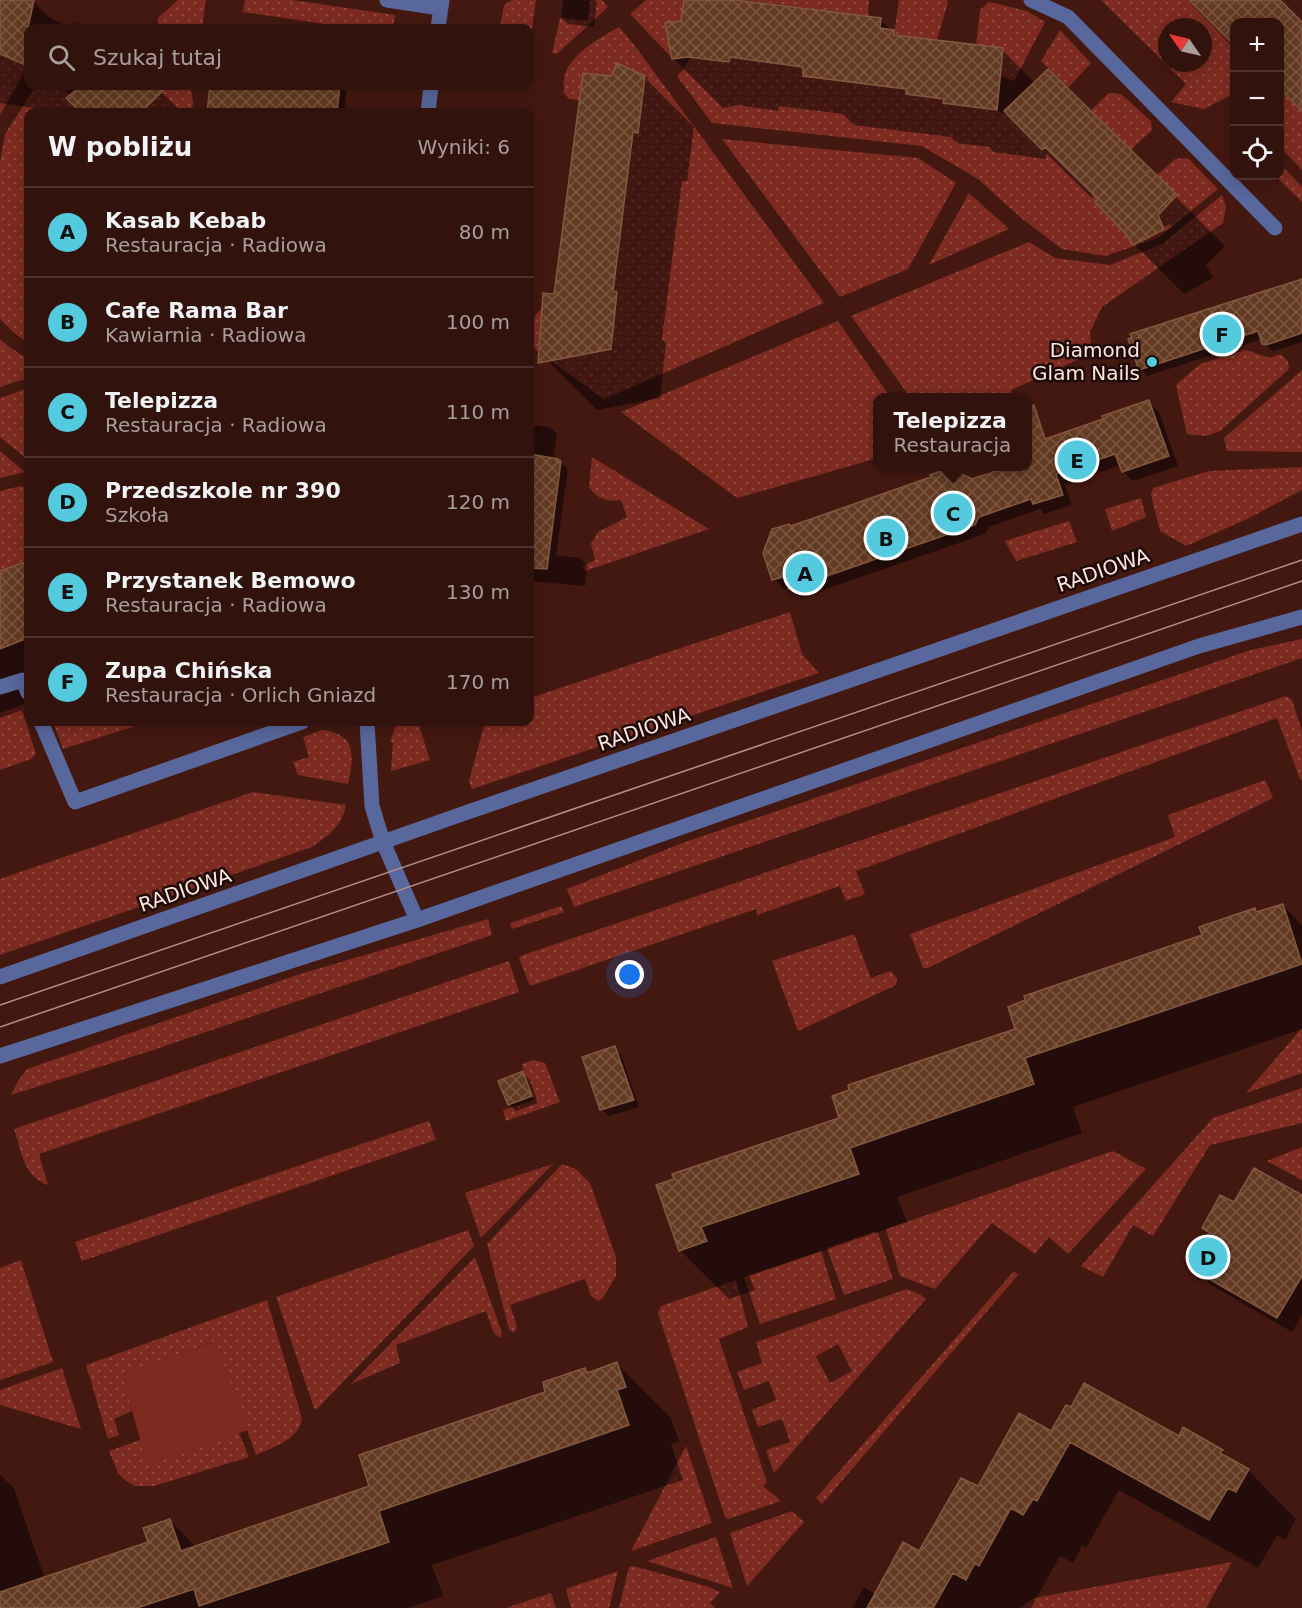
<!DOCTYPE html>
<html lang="pl">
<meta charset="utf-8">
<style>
:root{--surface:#32120d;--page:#3a1b16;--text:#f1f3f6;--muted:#a89e9d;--line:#4d322e;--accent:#54cade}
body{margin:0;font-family:"DejaVu Sans",sans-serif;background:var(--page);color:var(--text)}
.controls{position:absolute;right:18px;top:18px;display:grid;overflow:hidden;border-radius:12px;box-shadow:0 3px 15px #0003}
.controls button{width:54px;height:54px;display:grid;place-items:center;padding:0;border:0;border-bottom:2px solid var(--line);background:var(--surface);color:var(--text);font:30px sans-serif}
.compass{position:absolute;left:1158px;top:18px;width:54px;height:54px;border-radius:50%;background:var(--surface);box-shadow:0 3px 15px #0003;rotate:304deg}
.you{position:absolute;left:630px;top:975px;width:21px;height:21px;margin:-15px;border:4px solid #fff;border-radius:50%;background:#1a73e8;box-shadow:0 0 0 9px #1a73e833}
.badge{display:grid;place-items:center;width:39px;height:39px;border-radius:50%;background:var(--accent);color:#111;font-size:20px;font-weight:700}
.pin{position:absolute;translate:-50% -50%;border:3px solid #fff;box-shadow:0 2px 6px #0006}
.popup{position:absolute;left:873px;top:393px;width:159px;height:78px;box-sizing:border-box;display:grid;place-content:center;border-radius:12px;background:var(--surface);filter:drop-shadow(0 2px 4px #0005);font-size:20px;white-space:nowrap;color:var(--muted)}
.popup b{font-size:22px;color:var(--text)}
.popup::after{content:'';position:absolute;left:50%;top:100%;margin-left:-12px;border:12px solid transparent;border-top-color:var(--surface)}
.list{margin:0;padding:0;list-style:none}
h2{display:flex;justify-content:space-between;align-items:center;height:78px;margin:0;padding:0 24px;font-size:26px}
h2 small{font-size:20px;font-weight:400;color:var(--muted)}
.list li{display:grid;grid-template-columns:39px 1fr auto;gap:18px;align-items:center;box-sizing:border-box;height:90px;padding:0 24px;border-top:2px solid var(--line)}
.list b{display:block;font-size:22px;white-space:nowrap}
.list p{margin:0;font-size:20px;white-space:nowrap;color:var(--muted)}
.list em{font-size:20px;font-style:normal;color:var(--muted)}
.icon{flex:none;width:33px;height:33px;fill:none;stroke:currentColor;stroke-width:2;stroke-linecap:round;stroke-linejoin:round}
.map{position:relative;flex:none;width:1302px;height:1608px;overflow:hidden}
.search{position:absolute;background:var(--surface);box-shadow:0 3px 15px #0003;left:24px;top:24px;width:510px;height:66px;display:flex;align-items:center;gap:15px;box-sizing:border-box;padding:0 21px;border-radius:12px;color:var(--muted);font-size:22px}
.panel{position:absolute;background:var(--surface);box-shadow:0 3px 15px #0003;left:24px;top:108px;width:510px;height:618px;border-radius:12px}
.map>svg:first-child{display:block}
</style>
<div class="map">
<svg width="1302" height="1608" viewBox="0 0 1302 1608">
<defs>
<pattern id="grass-dots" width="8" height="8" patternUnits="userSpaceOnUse" patternTransform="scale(1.5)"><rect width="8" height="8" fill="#7d2b20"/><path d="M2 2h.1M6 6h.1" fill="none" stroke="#904a40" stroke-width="1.8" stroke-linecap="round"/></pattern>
<pattern id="building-cross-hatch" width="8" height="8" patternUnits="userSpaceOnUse" patternTransform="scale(1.5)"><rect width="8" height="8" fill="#643b22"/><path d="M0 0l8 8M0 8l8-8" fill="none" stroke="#7b5742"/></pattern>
</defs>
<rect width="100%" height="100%" fill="#431811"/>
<path fill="url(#grass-dots)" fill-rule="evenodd" d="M178,0h28l-4,28h-44v-10z
M245,0h47l103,15 -2,13h-41l-109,-16z
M512,0h24l-6,42v-14h-30l4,-23z
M590,0h12l6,7 -51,47 -5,-1 8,-35 28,3z
M646,0h38l-3,21 -15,3 7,35 -43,-45z
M745,0h124l-1,16z
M899,0h47l2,2 -11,38 -43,-6z
M1101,0h86l47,48v44l-3,3 -27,14 -33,-7 15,-18zM1167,27h36v36h-36z
M989,2l38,9 18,11 -31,59 -14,-5 3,-28 -27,-3 4,-35z
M619,27l16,19 189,257 -220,96 -67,-48 -6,-7c0,-13 -1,-28 12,-36l38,46 33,-6 -5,-19 6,-18 3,-19 -5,-1 5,-37 -1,-19 3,-1 7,-46 -5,-2 7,-17 4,-37h5l3,-19 -3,-19 10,-17 -31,-15 -6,14 -28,-3 -4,27 -10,-1 -5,-6c0,-6 -1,-14 1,-19 8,-22 35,-36 54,-47z
M1060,30l31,33 -23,25 -27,-27z
M693,53l18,7 18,2 2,-5 73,9 -1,10 104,13 37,9v5l19,3 18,-2 37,16 11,17 13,13 4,-3 52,51 -2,4 16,11 21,32 31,-17 -6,-14 19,-19 -20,-20 18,-16 13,-1 30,31 -60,49 -53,18 -43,-7 -42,-32 -42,-38 -56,-33 -210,-23 -35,-47 7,-7z
M0,55l12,1 16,9 -28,50z
M36,86h24l10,9 -3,3 14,14h-53v231l-14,-10 -14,-14v-157l5,-28z
M158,86h32l3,15 -1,11h-51l22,-21z
M1109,93l12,1 30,27 1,9 -21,20 -40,-40z
M1286,95l16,16v59l-22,-23v-46z
M722,139l196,19 38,25 -48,86 -68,28z
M1280,164l22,23v15l-27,-26h5z
M969,193l40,36 -80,36z
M1222,195l4,11 -3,17 -121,84 -12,25 2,21 -81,37 2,7h-103l-59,-81 178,-74 26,16 55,7 52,-21z
M838,321l52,76 -12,1v60l-141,40 -116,-86z
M0,339l9,8 19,12v19l-28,9z
M1246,350l24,8 10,-4 8,7 1,8 -69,62 -13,5 -20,-2 -11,-49 24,-21z
M1302,370v82l-75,-1 -3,-13z
M28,388v72l-28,-23v-39z
M0,451l25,21 -25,6z
M592,457l117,72 -124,42 -2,-5 12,-6 -4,-16 7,-12 29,-15 -6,-17c-14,2 -24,-1 -32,-13z
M1302,467v23l-55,29 -61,27 -26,-15 -9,-36 2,-7 56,-17z
M21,486l7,3v71l-9,9 -17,6 -2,-4v-80z
M1141,498l5,19 -34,14 -7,-22z
M1069,521l8,21 -61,19 -11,-20z
M790,612l12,42 17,19 -347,116 -3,-8 16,-59h45v-24z
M1302,639v19l-728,249 -7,-18 118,-47 566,-192z
M1286,696l6,4 10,31v49l-2,-1 -23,-61 -421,153 9,23 -19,7 -6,-15 -83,29 -1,-6 -226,77 -11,-28 4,-3z
M22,710l14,44 -5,5 -31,11v-52z
M53,722h95l-85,27z
M397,722h21l12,38 -39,11 2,-28 -3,-1z
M322,730c35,4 32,26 26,54l-50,-9 -5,-13 16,-5 -6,-20z
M1265,780l8,18 -345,170h-5l-13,-34 265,-97 -7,-22z
M253,792l93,13c-3,20 -18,31 -34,42l-312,108v-76z
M561,906l3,6 -52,17 -2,-6z
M488,919l4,16 -339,115 -142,45 7,-14 9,-12 273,-95z
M854,934l17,44 20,-7 6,8 -1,6 -98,46 -26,-70z
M509,961l10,31 -480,162 9,31c-25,-9 -26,-33 -34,-56z
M1302,1028v45l-56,20z
M533,1060l12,3 15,39 -54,19 -3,-11 31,-10 -12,-36z
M1302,1088v35l-92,22 -57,91 -20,-11 -30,52 -22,-11 132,-148z
M429,1121l7,19 -354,121 -7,-19z
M1302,1147v33l-35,-19z
M1113,1151l33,18 -78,85 -19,-17 -14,17 -43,-31 -57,66 -35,-13 -14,-47z
M553,1164l-72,74 -16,-45z
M562,1164l14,5 14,14 26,74v19l-13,22 -5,3 -7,-5 -6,-17 -75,26 7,21 -3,7 -5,-4 -22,-85z
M468,1230l6,16 -157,163 -3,-1 -38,-111z
M873,1232l5,1 15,46 -49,16 -17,-47z
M821,1251l15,48 -76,25 -16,-47z
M475,1257l27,76 -1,5 -7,-5 -8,-22 -90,34 4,18 -49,21z
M21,1260l32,102 -53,18v-112z
M1014,1271l4,4 -196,229 -6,-6z
M736,1280l12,47 -29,12 48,143 -4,4 18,15 -53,18 -3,-2 -67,-204 3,-7z
M907,1289l14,6 5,4 -152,174 -8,-23 24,-8 -8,-23 -24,8 -6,-17 24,-10 -7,-19 -25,9 -7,-18 25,-9 -6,-21zM838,1344l14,27 -22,12 -14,-27z
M267,1300l35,119c-5,22 -27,27 -46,36l-41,-114 -92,34 9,36 -18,8 5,16 -11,4 -22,-74z
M62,1368l19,61 -81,-24v-15z
M239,1433l10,24 -95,29h-19l-9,-5 -8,-8 -9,-22 31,-11 8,23z
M686,1446l26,77 -81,28z
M792,1511l12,11 -57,64 -17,-53z
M716,1537l17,51 -86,-27z
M1232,1562l-26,46h-187l15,-10z
M633,1566l73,20 14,6 -10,11 5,5h-96l10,-41z
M618,1571l-9,37h-38l-5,-19z
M551,1593l5,15h-50z"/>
<path fill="#7d2b20" d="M216,1341l32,89 -101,34 -25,-89z"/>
<path fill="#0007" fill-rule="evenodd" d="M0,0l33,1 17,17 21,10 6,-6 6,6h-55v58h127l27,26h-118l-64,-9z
M563,0h31l3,2 -3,25 -26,-3 -7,-7z
M685,0h39l156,20 19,17 103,13 33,33 140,113 50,50 -19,19 7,13 -29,16 -50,-50 -35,-45 -4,-4 -3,3 -46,-45v6l-52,-7 -5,-5 -32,-4 -6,-6 -97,-12 -11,-11 -64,-8 -1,5 -40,-6 -15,3 -50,-50zM1170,224l2,3 -32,16 -2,-2z
M1191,0h87l24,24v86l-22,-22v-66h-46v21z
M644,77l50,50 -7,54h-5l-20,158 4,4 -6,55 -63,12 -49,-49 63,-283z
M211,86h136l-3,26h-136z
M1302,281v61l-29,9 -10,-8 -1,-4 -115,37 -7,-7z
M1149,402l10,10 19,54 -45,15 -10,-10 -2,-6 -56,19 6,21 -27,9 -4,-5 -51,18 -4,7 -185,64 -11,-10 -5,1 -10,-10 17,-51 237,-62v-19l77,-27z
M530,425l20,2 7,7 -4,26 8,2 7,7 -12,86 24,3 7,7 -2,21 -55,-5z
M28,561v142l-28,10v-140z
M1283,905l19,20v104l-229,78 9,26 -185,64 10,25 -158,54 6,14 -26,9 -49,-49 -22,-64 183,-67 413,-209 4,3z
M614,1048l7,7 18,52 -30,9 -7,-7z
M523,1073l7,7 8,23 -22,8 -7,-7z
M1302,1196v119l-10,17 -81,-47 -14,-15 18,-31 -11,-11 31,-24z
M617,1364l54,54 8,23 -8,3 12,36 -251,85 11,31 -35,12h-408v-133l14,13 31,91 105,-36 20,-23 26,27 175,-60 176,-95 38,-22 4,4z
M1052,1433l127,5 43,13 11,12 15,7 48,49 -11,21 -8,-5 -19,33 -139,-78 -33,58 -4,-2 -9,17 -13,-7 -29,52h-179l12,-21 12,8 44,-42 58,-65z"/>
<path fill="url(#building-cross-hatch)" stroke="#83583f" stroke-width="1.5" d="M0,0h34l-6,28v38l-28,-12z
M684,0h52l145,18 -1,10 14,2v5l109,13 -6,62 -54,-7 1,-4 -38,-5v-5l-103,-13v-9l-73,-10 -1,5 -41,-5 -16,2 -7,-36 16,-2z
M1189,0h91l22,22v89l-22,-22v-67h-46v23z
M617,63l28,13 -7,57 -5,-1 -20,159 4,1 -6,57 -73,14 5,-70 11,1 29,-221 28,3z
M1048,69l129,126 -19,20 6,14 -31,16 -7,-11 -31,-32 3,-3 -53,-52 -3,3 -38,-39z
M81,86h87l-27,26h-61l-14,-14z
M210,86h130l-3,26h-130z
M1302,279v54l-36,12 -4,-1 -4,-13 -119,39 -11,-31 4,-2 -2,-3z
M1149,400l20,56 -47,16 -7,-18 -59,20 7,21 -30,9 -2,-5 -52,18 -4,8 -186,64 -6,-12 -11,3 -9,-27 9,-24 17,-5 2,2 140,-49 -1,-2 19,-7 23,11 40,-13h16v-60l6,-1 11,34 58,-20 -1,-3z
M530,454l28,5 3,2 -14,108 -17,-1z
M28,561v77l-28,11v-78z
M1283,904l19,60 -277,94 9,26 -184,64 9,26 -158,53 6,14 -28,10 -23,-66 18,-6 -2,-5 167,-56 -7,-22 17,-6 -1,-5 167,-56 -7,-22 17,-7 -1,-4 178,-61 -3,-8 56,-19 1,4z
M615,1046l19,54 -34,10 -18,-53z
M523,1071l9,25 -24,9 -10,-24z
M1254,1168l48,27v81l-25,42 -82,-47 20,-35 -13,-8 18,-33 14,7z
M617,1362l9,25 -9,3 12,35 -250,86 10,31 -190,64 -5,-17 -57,19h-137v-16l148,-50 -5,-14 27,-9 11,32 188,-65 -10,-31 186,-63 -2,-10 42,-14 2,5z
M1084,1383l95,53 4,-9 40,23 -3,3 29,16 -13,23 -8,-4 -19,32 -139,-78 -33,59 -4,-2 -10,16 -12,-7 -32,58 -4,-3 -9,17 -13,-7 -20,35h-66l36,-66 16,9 42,-73 17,8 41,-73 32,18 15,-26 5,2z"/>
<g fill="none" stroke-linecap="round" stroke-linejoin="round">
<path stroke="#58679c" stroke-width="15" d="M387,0l53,8
M1031,0l37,17 207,211
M438,28l4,-28
M428,112l3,-26
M0,687l23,-7 5,13
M41,722l34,80 227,-80
M367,722l5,84 11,36 34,78
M0,977l465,-164 837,-289
M0,1056l417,-136 782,-274 103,-29"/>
<path stroke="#b2928c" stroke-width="1.5" d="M0,1005l1302,-445
M0,1027l1302,-446"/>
</g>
<circle fill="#54cade" stroke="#1d0a07" stroke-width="2" cx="1152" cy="362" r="6"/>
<g text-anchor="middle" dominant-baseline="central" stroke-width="5" stroke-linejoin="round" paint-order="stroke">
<g font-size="20" fill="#fee6e1" stroke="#1d0a07" text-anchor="end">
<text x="1140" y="350">Diamond<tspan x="1140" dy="23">Glam Nails</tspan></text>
</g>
<g font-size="20" fill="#fee6e1" stroke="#1d0a07">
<text transform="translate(1103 570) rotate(-19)">RADIOWA</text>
<text transform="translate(644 729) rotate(-19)">RADIOWA</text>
<text transform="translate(185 890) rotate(-19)">RADIOWA</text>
</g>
</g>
</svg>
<div class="controls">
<button>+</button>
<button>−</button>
<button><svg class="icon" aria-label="locate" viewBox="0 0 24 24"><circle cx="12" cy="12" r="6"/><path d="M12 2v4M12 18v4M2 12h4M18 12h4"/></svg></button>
</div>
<svg class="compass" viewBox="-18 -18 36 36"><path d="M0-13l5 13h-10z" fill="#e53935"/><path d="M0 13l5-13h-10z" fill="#a89e9d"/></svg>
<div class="you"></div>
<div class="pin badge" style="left:805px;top:573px">A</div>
<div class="pin badge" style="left:886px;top:538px">B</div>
<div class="pin badge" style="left:953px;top:513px">C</div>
<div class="popup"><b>Telepizza</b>Restauracja</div>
<div class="pin badge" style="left:1208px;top:1257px">D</div>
<div class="pin badge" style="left:1077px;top:460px">E</div>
<div class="pin badge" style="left:1222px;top:334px">F</div>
<div class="search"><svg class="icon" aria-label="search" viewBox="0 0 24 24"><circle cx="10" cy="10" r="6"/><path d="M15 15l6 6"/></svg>Szukaj tutaj</div>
<section class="panel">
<h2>W pobliżu<small>Wyniki: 6</small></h2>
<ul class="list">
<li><span class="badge">A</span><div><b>Kasab Kebab</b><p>Restauracja · Radiowa</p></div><em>80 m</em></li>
<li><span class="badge">B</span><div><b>Cafe Rama Bar</b><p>Kawiarnia · Radiowa</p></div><em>100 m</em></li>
<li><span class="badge">C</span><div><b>Telepizza</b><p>Restauracja · Radiowa</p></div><em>110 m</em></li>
<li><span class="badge">D</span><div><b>Przedszkole nr 390</b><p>Szkoła</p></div><em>120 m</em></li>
<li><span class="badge">E</span><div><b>Przystanek Bemowo</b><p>Restauracja · Radiowa</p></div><em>130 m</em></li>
<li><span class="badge">F</span><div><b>Zupa Chińska</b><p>Restauracja · Orlich Gniazd</p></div><em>170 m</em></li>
</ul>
</section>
</div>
